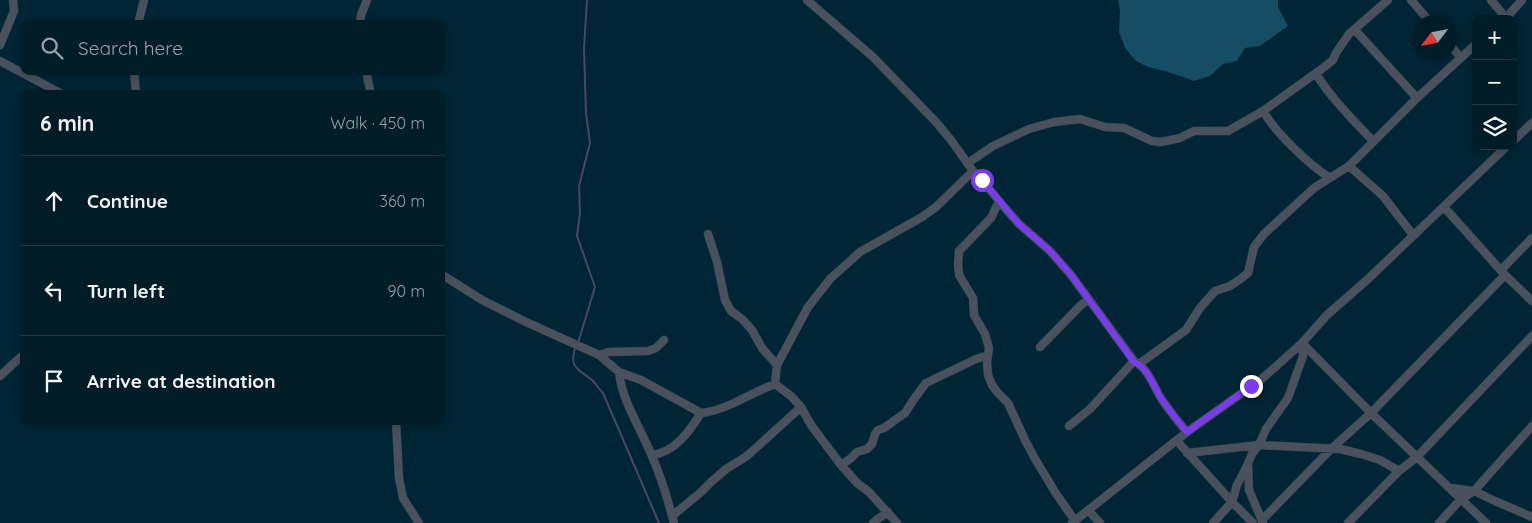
<!DOCTYPE html>
<meta charset="utf-8">
<style>
:root{--surface:#001c27;--page:#0e2933;--text:#f1f3f6;--muted:#95a1a7;--line:#223a44}
body{margin:0;font-family:Quicksand,sans-serif;background:var(--page);color:var(--text)}
.controls{position:absolute;right:15px;top:15px;display:grid;overflow:hidden;border-radius:10px;box-shadow:0 2px 8px #0003}
.controls button{width:45px;height:45px;display:grid;place-items:center;padding:0;border:0;border-bottom:1px solid var(--line);background:var(--surface);color:var(--text);font:25px sans-serif}
.compass{position:absolute;left:1412px;top:15px;width:45px;height:45px;border-radius:50%;background:var(--surface);box-shadow:0 2px 8px #0003;rotate:238deg}
.stop{position:absolute;width:15px;height:15px;margin:-11px;border:4px solid #7c3aed;border-radius:50%;background:#fff}
.stop.end{background:#7c3aed;border-color:#fff;box-shadow:0 1px 5px #0008}
.list{margin:0;padding:0;list-style:none}
h2{display:flex;justify-content:space-between;align-items:center;height:65px;margin:0;padding:0 20px;font-size:21px}
h2 small{font-size:16px;font-weight:400;color:var(--muted)}
.list li{display:grid;grid-template-columns:32px 1fr auto;gap:15px;align-items:center;box-sizing:border-box;height:90px;padding:0 20px;border-top:1px solid var(--line)}
.list b{display:block;font-size:19px;white-space:nowrap}
.list em{font-size:16px;font-style:normal;color:var(--muted)}
.icon{flex:none;width:28px;height:28px;fill:none;stroke:currentColor;stroke-width:2;stroke-linecap:round;stroke-linejoin:round}
.map{position:relative;flex:none;width:1532px;height:523px;overflow:hidden}
.search{position:absolute;background:var(--surface);box-shadow:0 2px 8px #0003;left:20px;top:20px;width:425px;height:55px;display:flex;align-items:center;gap:12px;box-sizing:border-box;padding:0 18px;border-radius:10px;color:var(--muted);font-size:19px}
.panel{position:absolute;background:var(--surface);box-shadow:0 2px 8px #0003;left:20px;top:90px;width:425px;height:335px;border-radius:10px}
.map>svg:first-child{display:block}
</style>
<div class="map">
<svg width="1532" height="523" viewBox="0 0 1532 523">
<rect width="100%" height="100%" fill="#002534"/>
<path fill="#144d64" d="M1118,0h160v7l10,19 -28,20 -15,2 -8,13 -14,3 -13,12 -16,5 -29,-10 -17,-4 -12,-6 -11,-13 -6,-16 1,-21z"/>
<g fill="none" stroke-linecap="round" stroke-linejoin="round">
<path stroke="#4c456b" stroke-width="2" d="M578,343l17,-56 -18,-51 3,-23 -1,-27 11,-43 -4,-30 -2,-64 3,-49
M575,348c-6,21 4,21 17,32 4,4 7,9 11,13l56,130"/>
<g stroke="#1d404e" stroke-width="9">
<path id="minor" d="M807,0l66,57 63,65 15,18 22,31 9,9 22,27 15,17 31,27 21,24 63,86c14,7 20,26 28,39 8,11 16,22 25,32
M1411,0l19,22
M1491,0l15,18 -1,1
M1506,18l16,-18
M138,24l6,-24
M360,24l1,-9 6,-15
M1355,30l62,68
M0,45l14,-34 -1,-11
M1450,45l11,13
M0,61l62,33
M134,71l2,23
M366,71l5,23
M1316,74c16,25 37,46 57,67
M1263,111c13,22 45,53 67,67
M1513,141l19,-18
M968,163l25,-17 36,-17 25,-7 26,-3 25,8 19,1 28,13 9,1 19,-4 14,-7h34l35,-20 60,-43 10,-8 3,-7 13,-19 39,-34
M1349,166l34,30 30,39
M999,201l-8,17 -32,33 -1,13 1,11 14,23 1,17 11,19 4,14 -2,14 1,13 4,10 6,8 10,10 17,37 9,17 21,35 20,29
M1444,207l61,68 27,26
M708,234l9,28 8,38 6,11 11,8 10,11 10,18 15,17
M1501,270l31,-32
M441,274l41,26 44,22 73,33 20,17 22,8 60,33c27,-3 49,-20 74,-29l16,12 10,11 10,18 30,40 16,18 12,9 28,31
M1302,343l69,70 115,110
M1040,347l42,-43 7,-4
M599,355l10,-3 39,-1 8,-3 8,-8
M1139,364l47,-34 14,-22 15,-17 15,-5 9,-6 9,-7 6,-26 10,-13 50,-46 35,-22 68,-68 59,-54
M619,372c3,29 21,55 32,82 10,22 17,46 23,69
M0,376l24,-22
M775,384l2,-19 31,-58 22,-28 30,-27 62,-35 14,-10 37,-36
M396,421l3,57 4,20 16,25
M1069,426l21,-17 44,-48
M1177,441l55,61 21,21
M1187,453l72,-8 81,4 21,5 19,6 19,11
M652,455c23,-3 37,-23 49,-42
M841,465l9,-6 7,-7 10,-3 5,-5 3,-10 3,-4 6,-2 21,-15 9,-14 12,-16 50,-24 12,-4
M1450,488l24,3 21,10 37,16
M1088,510l12,13
M672,516l28,-23 10,-10 16,-14 21,-13 54,-49
M1263,519l68,-70 40,-36 134,-138
M873,523l6,-5 9,-6
M1072,523l115,-91 72,-51 13,-11 30,-27 25,-28 41,-36 139,-133
M1213,523l19,-21 5,-17 11,-21
M1263,523l-14,-33 -1,-27 4,-9 7,-9 7,-16 22,-31 15,-42 -1,-13
M1348,523l51,-52 18,-14 115,-121
M1439,523l22,-24 13,-8 58,-65"/>
</g>
<use href="#minor" stroke="#4a515d" stroke-width="8"/>
</g>
<g fill="none" stroke-linecap="round" stroke-linejoin="round">
<path stroke="#7c3aed" stroke-width="6" d="M982,180l37,44 31,27 21,24 63,87c14,6 20,25 28,38 8,11 16,22 25,32l64,-46"/>
</g>
</svg>
<div class="controls">
<button>+</button>
<button>−</button>
<button><svg class="icon" aria-label="layers" viewBox="0 0 24 24"><path d="M12 4l9 5-9 5-9-5zM3 14l9 5 9-5"/></svg></button>
</div>
<svg class="compass" viewBox="-18 -18 36 36"><path d="M0-13l5 13h-10z" fill="#e53935"/><path d="M0 13l5-13h-10z" fill="#95a1a7"/></svg>
<div class="stop" style="left:982px;top:180px"></div>
<div class="stop end" style="left:1251px;top:386px"></div>
<div class="search"><svg class="icon" aria-label="search" viewBox="0 0 24 24"><circle cx="10" cy="10" r="6"/><path d="M15 15l6 6"/></svg>Search here</div>
<section class="panel">
<h2>6 min<small>Walk · 450 m</small></h2>
<ul class="list">
<li><svg class="icon" aria-label="ahead" viewBox="0 0 24 24"><path d="M12 20V5M6 11l6-6 6 6"/></svg><div><b>Continue</b></div><em>360 m</em></li>
<li><svg class="icon" aria-label="left" viewBox="0 0 24 24"><path d="M17 20v-9H6M10 6l-5 5 5 5"/></svg><div><b>Turn left</b></div><em>90 m</em></li>
<li><svg class="icon" aria-label="arrive" viewBox="0 0 24 24"><path d="M6 21V4h12l-3 4 3 4H6"/></svg><div><b>Arrive at destination</b></div></li>
</ul>
</section>
</div>
